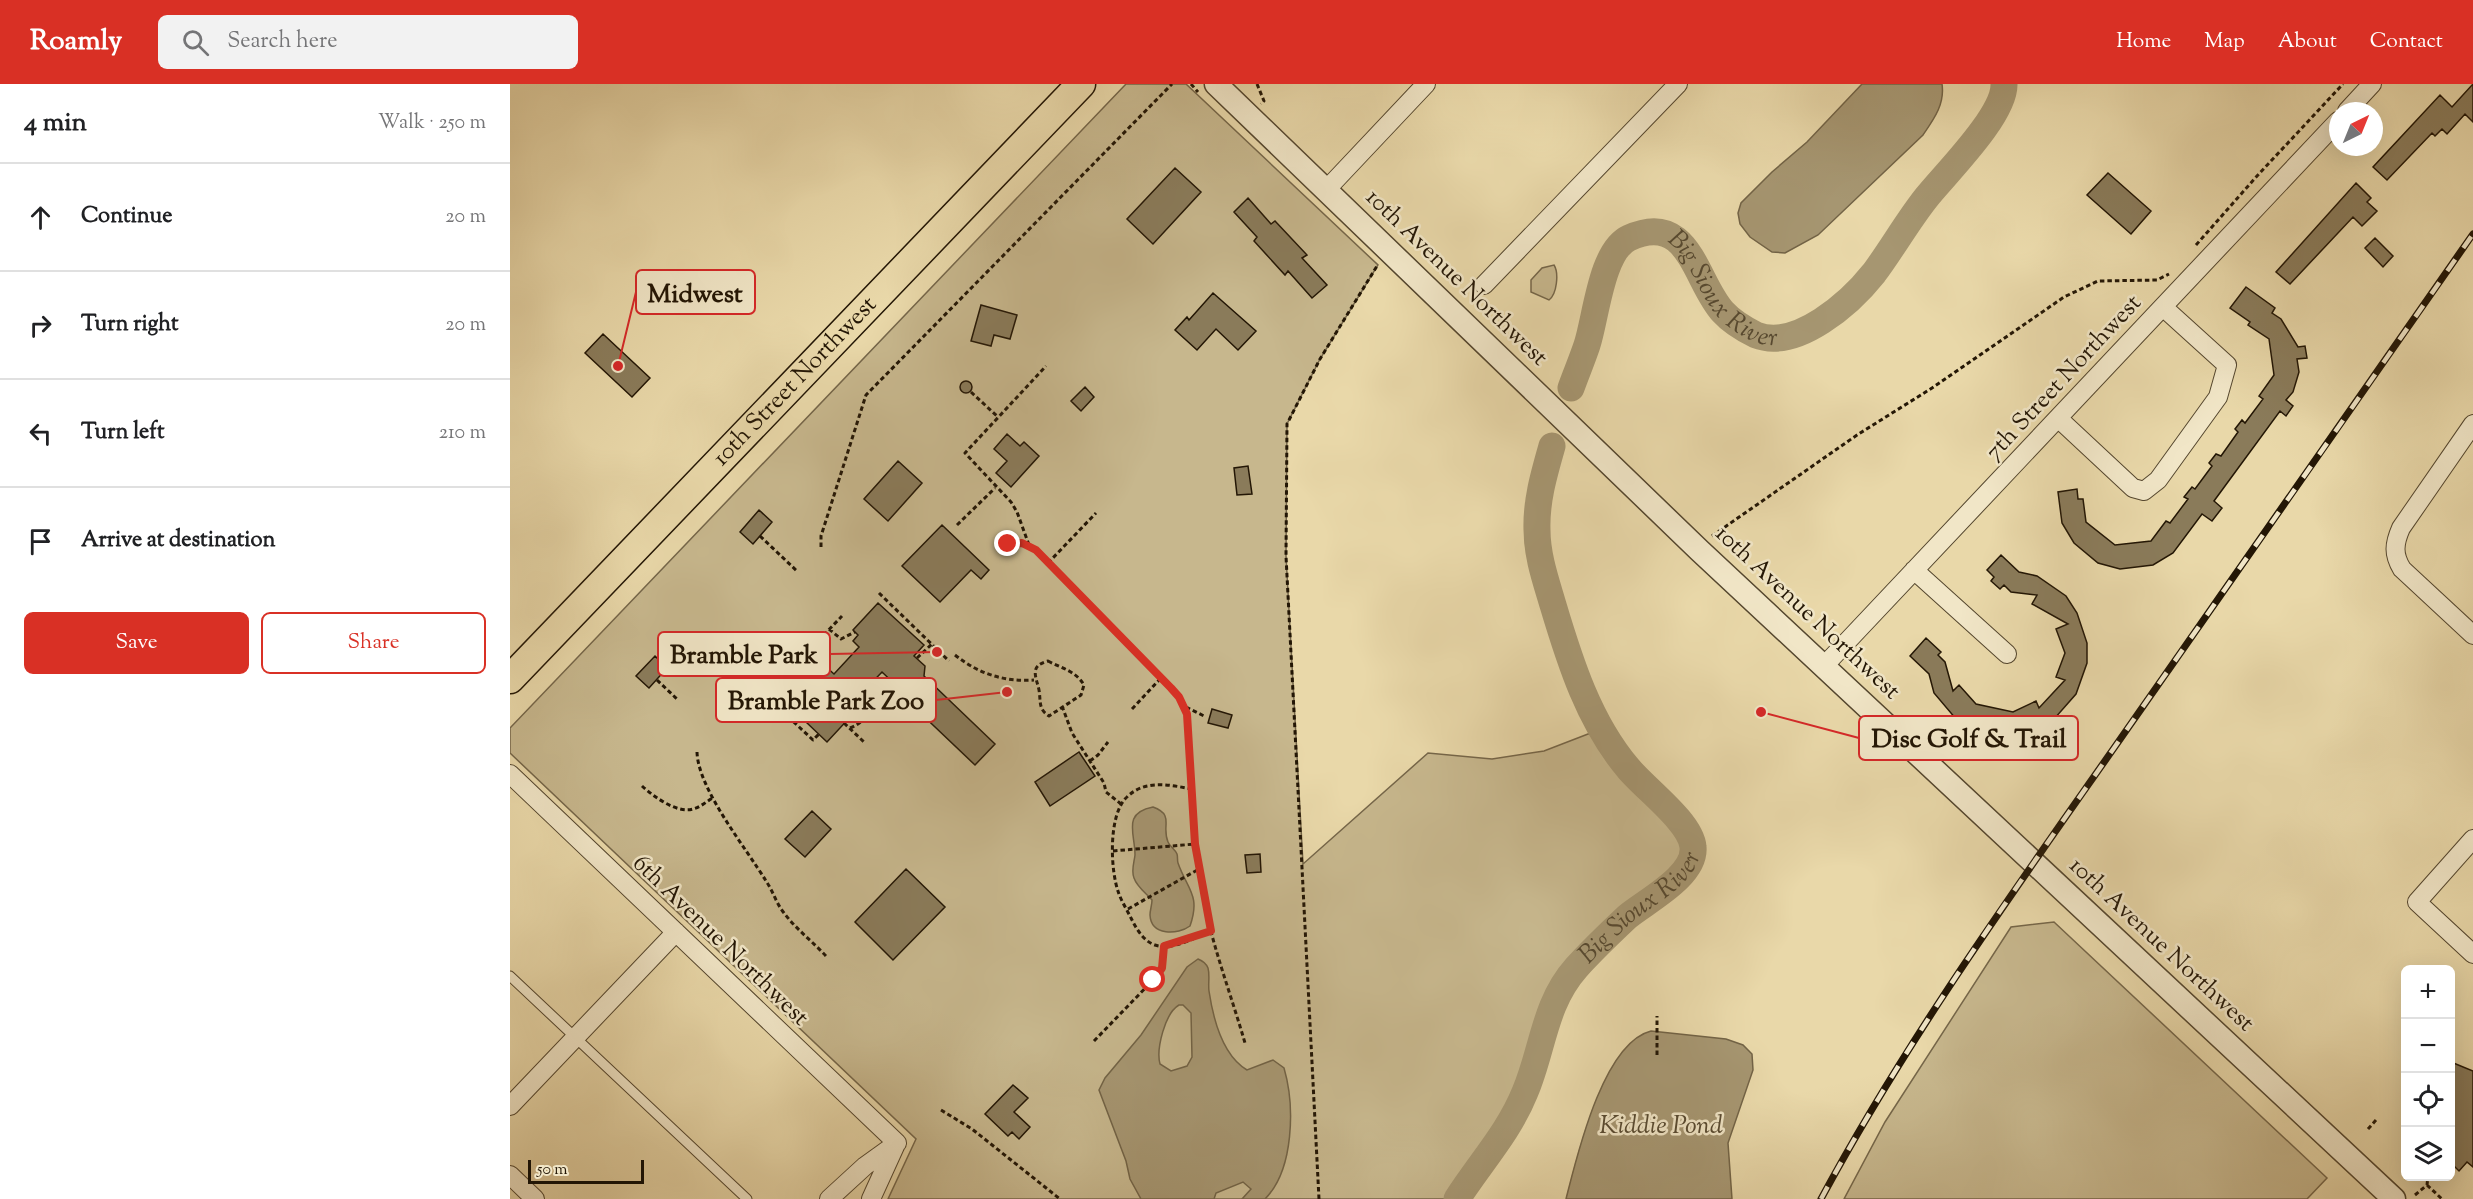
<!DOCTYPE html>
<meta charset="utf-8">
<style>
:root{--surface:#fff;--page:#f2f2f2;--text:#202124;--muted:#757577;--line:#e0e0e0;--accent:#d93025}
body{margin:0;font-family:"Sorts Mill Goudy",serif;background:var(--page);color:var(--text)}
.controls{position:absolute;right:18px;bottom:18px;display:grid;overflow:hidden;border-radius:9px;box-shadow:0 6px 24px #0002}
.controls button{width:54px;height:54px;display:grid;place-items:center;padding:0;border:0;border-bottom:2px solid var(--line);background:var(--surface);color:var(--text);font:30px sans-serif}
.compass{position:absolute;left:1819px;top:18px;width:54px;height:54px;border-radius:50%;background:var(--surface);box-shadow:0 6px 24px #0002;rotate:43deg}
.scale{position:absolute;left:18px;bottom:15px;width:116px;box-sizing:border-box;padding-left:6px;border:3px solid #231605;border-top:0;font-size:16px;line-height:21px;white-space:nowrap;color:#231605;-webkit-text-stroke:4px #f1e6c7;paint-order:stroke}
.stop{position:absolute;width:18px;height:18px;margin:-14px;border:4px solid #d93025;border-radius:50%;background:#fff}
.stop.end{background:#d93025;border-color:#fff;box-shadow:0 2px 6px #0008}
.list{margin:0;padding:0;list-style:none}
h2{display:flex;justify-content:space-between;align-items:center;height:78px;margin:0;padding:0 24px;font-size:26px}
h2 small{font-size:20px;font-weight:400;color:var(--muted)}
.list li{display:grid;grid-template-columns:39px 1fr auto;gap:18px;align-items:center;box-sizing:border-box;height:108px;padding:0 24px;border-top:2px solid var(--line)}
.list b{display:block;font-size:22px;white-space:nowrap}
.list em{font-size:20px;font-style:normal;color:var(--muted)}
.actions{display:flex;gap:12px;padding:18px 24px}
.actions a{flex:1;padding:14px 0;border:2px solid var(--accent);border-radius:9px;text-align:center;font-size:21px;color:var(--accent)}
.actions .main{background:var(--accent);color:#fff}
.icon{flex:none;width:33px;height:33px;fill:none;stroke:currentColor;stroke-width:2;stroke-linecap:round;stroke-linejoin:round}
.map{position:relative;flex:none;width:1963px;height:1115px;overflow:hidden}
header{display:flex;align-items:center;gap:36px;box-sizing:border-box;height:84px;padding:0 30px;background:var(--accent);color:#fff}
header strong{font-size:28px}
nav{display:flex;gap:33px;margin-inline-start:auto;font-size:21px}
.search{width:420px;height:54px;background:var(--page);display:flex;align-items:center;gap:15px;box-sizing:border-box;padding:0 21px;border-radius:9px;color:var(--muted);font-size:22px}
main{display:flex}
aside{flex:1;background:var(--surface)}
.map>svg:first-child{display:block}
</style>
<header>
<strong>Roamly</strong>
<div class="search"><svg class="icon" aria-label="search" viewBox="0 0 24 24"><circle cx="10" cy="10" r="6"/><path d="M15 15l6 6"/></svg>Search here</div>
<nav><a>Home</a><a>Map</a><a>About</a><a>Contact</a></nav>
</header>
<main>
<aside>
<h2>4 min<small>Walk · 250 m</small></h2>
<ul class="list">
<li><svg class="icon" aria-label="ahead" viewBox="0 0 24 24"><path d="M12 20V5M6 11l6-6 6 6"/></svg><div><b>Continue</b></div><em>20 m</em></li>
<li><svg class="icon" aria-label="right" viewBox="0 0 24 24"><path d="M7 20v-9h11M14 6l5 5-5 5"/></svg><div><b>Turn right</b></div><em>20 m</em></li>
<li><svg class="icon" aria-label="left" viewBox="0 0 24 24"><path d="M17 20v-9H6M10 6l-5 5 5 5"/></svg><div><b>Turn left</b></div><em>210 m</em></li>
<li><svg class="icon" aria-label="arrive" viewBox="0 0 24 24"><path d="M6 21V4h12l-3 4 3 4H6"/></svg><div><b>Arrive at destination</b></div></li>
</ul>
<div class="actions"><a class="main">Save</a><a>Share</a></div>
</aside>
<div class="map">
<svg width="1963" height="1115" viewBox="0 0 1963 1115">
<rect width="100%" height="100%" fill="#e9d8a9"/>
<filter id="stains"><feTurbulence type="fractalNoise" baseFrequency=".00333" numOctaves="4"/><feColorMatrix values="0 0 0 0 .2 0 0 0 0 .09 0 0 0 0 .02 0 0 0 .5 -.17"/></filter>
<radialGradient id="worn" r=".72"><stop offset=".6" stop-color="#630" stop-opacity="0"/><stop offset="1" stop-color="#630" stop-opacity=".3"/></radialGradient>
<path fill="#c7b78d" stroke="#756649" stroke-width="1.5" d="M616,0h60l192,181 -58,94 -33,65 -1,132 17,308 125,-111 64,6 52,-8 57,-22c11,20 24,38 40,55 18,19 46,34 52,62 5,28 -47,55 -65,70 -18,16 -35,34 -51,51 -33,36 -35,82 -52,125 -15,40 -45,71 -68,107h-569l28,-60 -406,-386v-25z
M1044,181c5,8 3,29 -5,35l-18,-8v-12l11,-12z
M1544,838l273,256 -20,21h-463l41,-77 126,-195z"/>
<path fill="#a69671" stroke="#726346" stroke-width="1.5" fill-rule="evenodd" d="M1352,0h80c3,20 -8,35 -19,51l-105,100 -33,18 -13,-1 -22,-15 -10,-13 -2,-11 3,-10 31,-31 35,-30z
M643,723c22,8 8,19 15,35 2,5 7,7 9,12 1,3 0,6 1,9 9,26 23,32 12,63 -12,9 -39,10 -40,-11 0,-5 2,-10 2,-15 -6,-7 -15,-13 -18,-22 -3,-7 0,-15 1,-23 0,-22 -13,-42 18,-48z
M688,875c5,2 8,4 10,9 2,7 0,16 1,23 4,27 13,64 38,79l26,-10 11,8c11,38 10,102 -19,131h-23l9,-10 -8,-7 -27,11 -2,6h-73l-11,-20 -4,-18 -27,-71 6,-12 36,-43 46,-68zM669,921h4l8,8 1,44 -5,9 -16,5 -11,-7c-4,-15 5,-51 19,-59z
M1141,947l75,8 17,6 9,9 1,16 -25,73 4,56h-166c11,-43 37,-156 85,-168z"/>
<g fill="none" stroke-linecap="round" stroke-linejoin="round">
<g stroke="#a69671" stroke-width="27">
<path id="s1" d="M1061,304c5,-14 11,-28 16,-43 9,-27 14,-94 42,-107 61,-28 66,44 94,74 9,10 21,17 33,23 41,16 95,-33 118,-62 18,-24 33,-51 52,-75 20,-25 79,-83 78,-114"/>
<path id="s2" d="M947,1115c23,-36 52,-67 68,-107 18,-42 19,-88 51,-124 16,-18 34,-35 51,-51 19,-16 69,-41 66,-70 -2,-25 -49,-59 -65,-79 -39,-46 -58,-106 -75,-163 -7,-24 -16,-49 -16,-75 -1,-29 7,-56 15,-84"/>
</g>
</g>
<path fill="#8a7b5a" stroke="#231605" stroke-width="1.5" d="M1963,0v38l-8,-8 -18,20 -5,-5 -7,7 -3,-3 -45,47 -14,-13 67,-72 12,12z
M665,84l26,24 -48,52 -26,-25z
M1598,89l43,38 -20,23 -44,-39z
M1846,99l15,15 -4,4 10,9 -15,15 -9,-9 -63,67 -14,-12z
M738,114l23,26 4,-3 32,34 -5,3 25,27 -15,13 -24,-27 -3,4 -31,-34 3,-4 -23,-25z
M1865,154l18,18 -10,11 -18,-19z
M1736,203l29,21 -3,5 9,6 17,28 7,-1 2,12 -10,1 2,13 -6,20 -7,8 7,6 -7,10 -6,-5 -66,90 8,7 -10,13 -10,-7 -29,39 -20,12 -33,4 -22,-6 -24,-20 -12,-20 -4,-31 19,-3 1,10h5l3,23 29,23 36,-4 15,-20 4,2 18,-24 -4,-2 8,-10 3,2 17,-23 -3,-3 7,-9 5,2 17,-24 -3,-3 7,-9 3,3 18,-24 -4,-3 15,-21 -5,-36 -21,-14 2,-3 -20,-14z
M703,209l43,38 -18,19 -22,-21 -19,21 -22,-20 12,-13 2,3z
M471,221l36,10 -7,24 -16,-4 -3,11 -20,-5z
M93,250l47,44 -18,19 -47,-44z
M450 303a6 6 0 1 1 12 0a6 6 0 1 1-12 0Z
M575,303l9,10 -13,14 -10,-10z
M497,350l13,12 4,-4 15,14 -28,31 -15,-14 11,-12 -13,-12z
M388,377l24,22 -34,38 -24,-22z
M738,382l4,28 -15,1 -3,-27z
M249,426l13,12 -19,22 -13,-12z
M432,441l47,45 -8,9 -10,-9 -31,32 -38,-36z
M1491,471l18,17 18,4 29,20 11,17 10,30v20l-11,31 -21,24 -30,14 -19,3 -32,-7 -18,-9 -22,-26 -5,-19 -19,-18 16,-18 15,14 -3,3 7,7 8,29 6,-6 17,19 37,8 23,-11 3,7 26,-28 -9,-3 9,-24 -9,-24 12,-5 -36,-20 5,-9 -26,-3 -7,-7 -4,4 -9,-8 3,-4 -7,-7z
M368,519l46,42 -10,11 11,10 -1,10 71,68 -20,21 -61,-58 15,-16h-27l-20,-19 -24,25 13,13 -12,12 -7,-7 -25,27 -41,-39 9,-10 -6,-6 18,-19 7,6 9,-10 11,10 25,-27 -6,-6 5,-6 -5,-5z
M145,572l12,12 -18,20 -13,-12z
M702,625l20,6 -4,13 -20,-5z
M569,668l16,24 -45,30 -15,-24z
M302,727l19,18 -26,28 -20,-18z
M750,770l1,18 -14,1 -2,-18z
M396,785l39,38 -52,53 -38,-38z
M1941,978l22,9v96l-6,-5 -8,9 -8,-8z
M503,1001l15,13 -14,14 16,15 -11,12 -7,-7 -4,4 -23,-22z"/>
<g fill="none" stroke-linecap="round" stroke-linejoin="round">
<g stroke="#54462e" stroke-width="11">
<path id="service" d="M0,892l237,223"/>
</g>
<g stroke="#54462e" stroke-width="20">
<path id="minor" d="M1837,27l25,-27
M816,106l100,-106
M974,201l194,-201
M1549,335l74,69 11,3 14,-11 60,-83 9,-32 -64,-58
M1963,340l-72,104c-7,16 -8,26 1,41l71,66
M1404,486l93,84
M1313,583l515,-546
M0,690l387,369
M1963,755l-56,63 56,52
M0,1022l166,-174
M0,1091l25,24
M319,1115l36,-33 32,-23
M361,1115l25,-55"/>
</g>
<g stroke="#54462e" stroke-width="25">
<path id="tertiary" d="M706,0l483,466 695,649"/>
</g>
<g stroke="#231605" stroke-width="31">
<g id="primary">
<path id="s3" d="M0,595l571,-595"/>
</g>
</g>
<path stroke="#231605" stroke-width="3" stroke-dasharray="4.5 3" stroke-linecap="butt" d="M681,0l7,8
M747,0l7,17 -3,3
M1686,161l61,-69 86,-92
M461,308l27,25
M447,441l38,-37
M250,452l38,36
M1202,452l145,-101 75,-47 132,-91 34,-16 59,-1 12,-6
M497,460l15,-1 14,7 135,138c21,24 19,51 20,82 2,46 5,91 14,137 10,46 27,91 40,136
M519,461l-12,-33 -6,-10 -46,-49 81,-87
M311,463v-11l45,-141 306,-311
M538,479l48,-50
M369,509l70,68
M319,545l12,10 14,-7
M445,571c24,19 49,27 79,25
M407,574l15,-14
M538,577c13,7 28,10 36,24l-3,10 -32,21c-11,-7 -8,-14 -10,-26 -3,-14 -10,-24 9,-29z
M279,588l8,6
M147,596l21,20
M353,608l31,22
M256,612l47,44 6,-6
M552,622l10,27 32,50 2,9 15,12
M676,623l20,10
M622,625l29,-31
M241,627l91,-95
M334,639l20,19
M340,644c20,-8 24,-24 33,-42l11,-3
M187,668c1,37 49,96 69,129 7,10 10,22 18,32 12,16 29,29 42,43
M580,677l8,-6 10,-13
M132,702c11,10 35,28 51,23 8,-2 14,-8 21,-12
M682,705c-22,-4 -47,-10 -65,8 -19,17 -17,74 -8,97 3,8 8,16 12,24 5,10 12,23 24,27 17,6 41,-8 56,-14
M603,767l82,-7
M618,825l71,-40
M584,957l64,-66 5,-13 1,-15
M1147,971v-39
M431,1026l31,19 88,70
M1858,1045l8,-9
M1917,1101l15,14
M1905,1111l12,-10 1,-9
M809,1115l-33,-643 1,-132 33,-65 57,-93"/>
<use href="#service" stroke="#f1e6c7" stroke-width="9"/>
<use href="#minor" stroke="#f1e6c7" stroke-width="18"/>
<use href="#tertiary" stroke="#f1e6c7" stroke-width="22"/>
<use href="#primary" stroke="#e9d8a9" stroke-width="28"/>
<g stroke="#231605" stroke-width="7">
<path id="rail" d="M1311,1115c85,-158 190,-304 293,-451 120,-172 240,-343 359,-514"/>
</g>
<use href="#rail" stroke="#f1e6c7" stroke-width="4.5" stroke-dasharray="14" stroke-linecap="butt"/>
</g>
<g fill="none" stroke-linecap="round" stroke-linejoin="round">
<path stroke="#d93025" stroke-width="8" d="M498,460l14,-1 14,7 135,138 8,9 8,17 8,130 16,87 -47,15 -2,22 -9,12"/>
</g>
<g text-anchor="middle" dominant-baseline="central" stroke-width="5" stroke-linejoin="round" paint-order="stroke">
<g font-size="24" fill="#231605" stroke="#f1e6c7">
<text transform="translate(946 194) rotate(44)">10th Avenue Northwest</text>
<text transform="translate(1554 294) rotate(-47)">7th Street Northwest</text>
<text stroke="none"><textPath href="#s3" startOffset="412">10th Street Northwest</textPath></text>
<text transform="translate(1297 529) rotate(43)">10th Avenue Northwest</text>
<text transform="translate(210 857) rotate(44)">6th Avenue Northwest</text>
<text transform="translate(1651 861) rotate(43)">10th Avenue Northwest</text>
</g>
<g font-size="26" font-style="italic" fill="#574930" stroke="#f1e6c7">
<text stroke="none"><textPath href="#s1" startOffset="285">Big Sioux River</textPath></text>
<text stroke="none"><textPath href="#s2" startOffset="351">Big Sioux River</textPath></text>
<text x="1151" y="1042">Kiddie Pond</text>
</g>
</g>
<path fill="none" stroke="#d62828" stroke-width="2" d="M108 282L126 208M427 568L320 570M497 608L426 616M1251 628L1349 654"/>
<g fill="#d62828" stroke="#f1e6c7" stroke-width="2">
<circle cx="108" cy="282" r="6"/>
<circle cx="427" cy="568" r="6"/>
<circle cx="497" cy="608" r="6"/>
<circle cx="1251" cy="628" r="6"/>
</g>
<g fill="#f1e6c7" stroke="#d62828" stroke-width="2">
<rect x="126" y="186" width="119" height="44" rx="6"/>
<rect x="148" y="548" width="172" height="44" rx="6"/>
<rect x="206" y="594" width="220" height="44" rx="6"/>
<rect x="1349" y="632" width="219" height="44" rx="6"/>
</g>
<g font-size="26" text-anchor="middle" font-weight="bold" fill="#231605">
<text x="185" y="218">Midwest</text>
<text x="234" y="579">Bramble Park</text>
<text x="316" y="625">Bramble Park Zoo</text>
<text x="1459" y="663">Disc Golf &amp; Trail</text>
</g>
<rect width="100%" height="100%" filter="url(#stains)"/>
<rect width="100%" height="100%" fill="url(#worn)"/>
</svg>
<div class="controls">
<button>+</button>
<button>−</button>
<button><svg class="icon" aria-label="locate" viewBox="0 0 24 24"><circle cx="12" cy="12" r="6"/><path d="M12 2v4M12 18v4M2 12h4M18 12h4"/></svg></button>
<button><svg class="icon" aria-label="layers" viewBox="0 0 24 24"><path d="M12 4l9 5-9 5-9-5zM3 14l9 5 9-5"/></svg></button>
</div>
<svg class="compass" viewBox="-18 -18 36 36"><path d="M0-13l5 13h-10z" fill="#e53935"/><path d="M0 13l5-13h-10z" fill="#757577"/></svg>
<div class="scale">50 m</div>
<div class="stop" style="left:643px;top:896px"></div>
<div class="stop end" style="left:498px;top:460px"></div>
</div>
</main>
